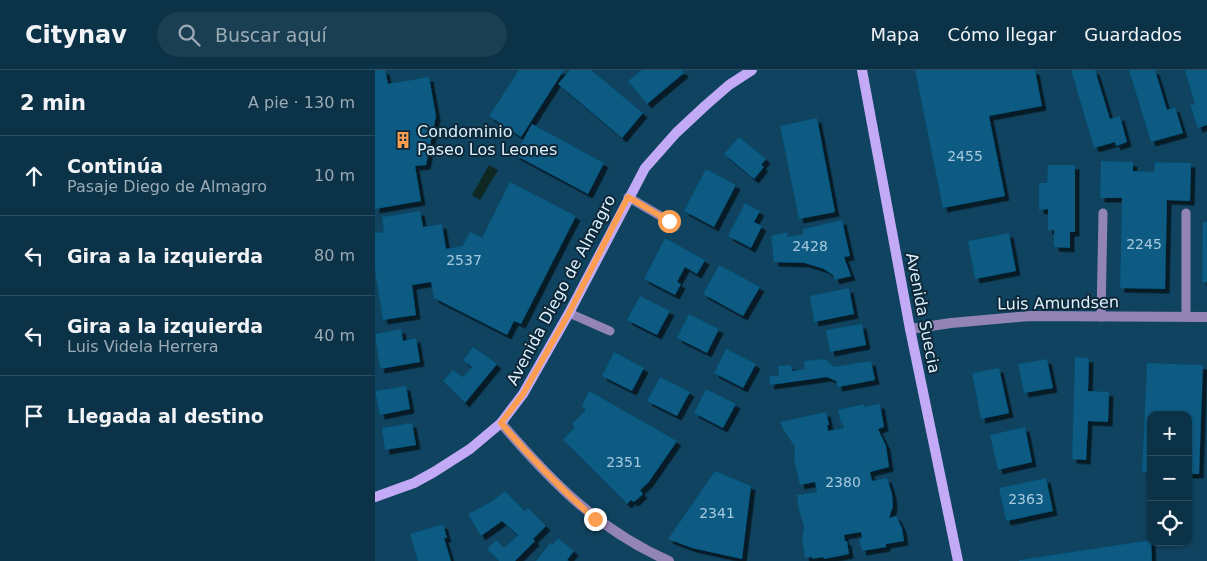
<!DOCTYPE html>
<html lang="es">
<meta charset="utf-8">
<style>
:root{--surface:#0c3247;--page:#1a3e52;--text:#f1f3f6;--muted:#9aaab4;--line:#2c4d60}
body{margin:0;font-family:"DejaVu Sans",sans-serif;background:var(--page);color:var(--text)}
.controls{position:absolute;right:15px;bottom:15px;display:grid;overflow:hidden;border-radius:10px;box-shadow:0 1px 4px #0004}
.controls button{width:45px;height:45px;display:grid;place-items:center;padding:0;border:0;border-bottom:1px solid var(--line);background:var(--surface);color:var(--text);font:25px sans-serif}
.stop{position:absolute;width:15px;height:15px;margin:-11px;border:4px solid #fb9e51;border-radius:50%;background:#fff}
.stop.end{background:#fb9e51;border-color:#fff;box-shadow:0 1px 5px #0008}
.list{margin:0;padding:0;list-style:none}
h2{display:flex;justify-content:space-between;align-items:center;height:65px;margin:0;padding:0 20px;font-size:21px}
h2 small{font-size:16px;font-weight:400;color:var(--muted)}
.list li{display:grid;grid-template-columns:32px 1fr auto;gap:15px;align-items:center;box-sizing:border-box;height:80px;padding:0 20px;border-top:1px solid var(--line)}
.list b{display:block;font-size:19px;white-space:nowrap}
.list p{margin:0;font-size:16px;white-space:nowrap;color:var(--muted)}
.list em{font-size:16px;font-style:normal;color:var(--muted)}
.icon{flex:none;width:28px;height:28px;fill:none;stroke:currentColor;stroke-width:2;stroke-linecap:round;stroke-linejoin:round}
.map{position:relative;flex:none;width:832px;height:491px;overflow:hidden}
header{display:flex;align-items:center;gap:30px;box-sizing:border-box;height:70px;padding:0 25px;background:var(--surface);border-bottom:1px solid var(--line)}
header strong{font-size:24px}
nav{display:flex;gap:28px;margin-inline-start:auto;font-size:18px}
.search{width:350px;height:45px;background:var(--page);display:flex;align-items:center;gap:12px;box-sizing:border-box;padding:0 18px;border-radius:28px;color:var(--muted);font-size:19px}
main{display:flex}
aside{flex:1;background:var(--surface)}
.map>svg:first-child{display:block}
</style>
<header>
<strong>Citynav</strong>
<div class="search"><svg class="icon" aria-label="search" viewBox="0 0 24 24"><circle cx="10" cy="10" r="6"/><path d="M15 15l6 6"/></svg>Buscar aquí</div>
<nav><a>Mapa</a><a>Cómo llegar</a><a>Guardados</a></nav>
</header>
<main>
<aside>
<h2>2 min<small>A pie · 130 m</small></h2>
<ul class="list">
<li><svg class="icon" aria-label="ahead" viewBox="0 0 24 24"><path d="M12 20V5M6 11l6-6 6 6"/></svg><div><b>Continúa</b><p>Pasaje Diego de Almagro</p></div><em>10 m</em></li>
<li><svg class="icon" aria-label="left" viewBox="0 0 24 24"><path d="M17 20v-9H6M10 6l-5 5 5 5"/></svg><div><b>Gira a la izquierda</b></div><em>80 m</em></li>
<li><svg class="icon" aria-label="left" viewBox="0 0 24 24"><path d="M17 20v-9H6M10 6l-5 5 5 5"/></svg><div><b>Gira a la izquierda</b><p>Luis Videla Herrera</p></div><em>40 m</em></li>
<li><svg class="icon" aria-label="arrive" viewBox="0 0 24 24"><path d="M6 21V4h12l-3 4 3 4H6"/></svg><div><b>Llegada al destino</b></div></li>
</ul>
</aside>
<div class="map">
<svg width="832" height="491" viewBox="0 0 832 491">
<defs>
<filter id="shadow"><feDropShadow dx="4.5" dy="4.5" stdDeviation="0" flood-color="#0009"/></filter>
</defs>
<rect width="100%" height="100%" fill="#10435f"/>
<path fill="#102823" d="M114,95l9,5 -18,30 -8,-5z"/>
<path fill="#075a82" filter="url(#shadow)" d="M0,0h10l3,14 41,-7 7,39 -10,49 -11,1 6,35 -46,8z
M144,0h45l-43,67 -32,-21z
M195,0h21l52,43 -21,25 -64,-54z
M267,0h40l2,3 -37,31 -19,-23z
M540,0h120l7,36 -53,10 16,80 -62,12z
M696,0h24l15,49 10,-3 7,26 -11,4 -1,-4 -21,6z
M754,0h26l12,40 8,-3 8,26 -32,9z
M810,0h22v55l-9,3 -8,-23 5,-1z
M442,48l18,94 -36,7 -19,-93z
M157,54l72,39 -16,31 -73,-39z
M364,67l27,22 -5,6 3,2 -10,12 -30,-25z
M726,91l32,1v9l21,1 1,-10 36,1 -1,38 -23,-1 -2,89 -45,-1 2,-90h-22z
M673,95h27v67h-5v16l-16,-1v-17h-6v-21l-9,1v-27h8z
M331,99l30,16 -22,42 -30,-16z
M135,112l66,34 -55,108 -7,-3 -7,14 -73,-37 -3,-16 -19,3 4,30 -33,5 -8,-49v-38l9,-1 -2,-15 38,-6 3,16 19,-3 4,25 16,-3 8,-14 12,6z
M370,133l15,8 -6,11 8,4 -11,22 -23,-12z
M467,150l8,36 -6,1 7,19 -16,4 -2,-5 -9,-6 -19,-6 -31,-1 -3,-26 16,-4v5l16,-3v-5z
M828,152h4v60h-5z
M634,163l7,38 -41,8 -7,-38z
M290,168l40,22 -8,14 -12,-7 -8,15 4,2 -6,11 -31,-16z
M344,195l41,22 -17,29 -40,-22z
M474,218l5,26 -40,8 -4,-26z
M265,226l30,15 -13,24 -30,-15z
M314,244l30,15 -12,24 -30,-15z
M487,254l4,21 -36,7 -4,-22z
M26,259l2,12 13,-3 4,24 -40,7 -5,-35z
M98,277l24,17 -32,39 -22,-22 10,-11 10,7 9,-10 -9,-7z
M351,279l30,15 -13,24 -29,-15z
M239,282l30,16 -12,23 -30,-15z
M700,287l14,1 -1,33 21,1 -1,30 -20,-1 -2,39 -14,-1z
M450,289l9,8 37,-6 4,19 -37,7 -2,-6 -9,-4 -57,8 -1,-9 10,-1 -1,-9 13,-1 1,6 13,-2 -1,-8z
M672,289l6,29 -29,5 -6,-29z
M772,293l56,2 -4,109h-11v-59h-37v57h-9z
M624,298l10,45 -28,6 -9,-46z
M285,307l30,15 -13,24 -30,-15z
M31,316l4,23 -30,6 -5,-24z
M331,319l30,15 -13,24 -29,-15z
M214,321l88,50 -29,42 -8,7 3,4 -9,8 -3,-2 -4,4 -64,-64 12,-13 -3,-3 14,-14 -4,-4z
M489,334v3l16,-3 4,23 -6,2 8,17 3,21 -19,5 2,9 15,-3 5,16 1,12 -4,12 7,-2 6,12 2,13 -18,3v3l-24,4 -3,-12 3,-1 -1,-6 -17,3 1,6h2l2,13 -25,5 -1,-2 -11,2v-2l-7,1 -3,-19 2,-12 -5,-17 -2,-15 20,-3 -2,-10 -15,3 -6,-25 1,-13 -11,-16 -4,-9 46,-10 3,13h-2l1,6 16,-3 -2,-6 -1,1 -3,-13z
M37,353l4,22 -31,5 -3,-22z
M650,357l7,35 -34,8 -8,-35z
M340,401l36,15 -9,73 -50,-11 -24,-9z
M671,408l7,33 -47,10 -7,-33z
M130,421l20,20 3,-3 18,18 -13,13 2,2 -20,20h-16l-12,-12 9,-9 8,8 14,-13 -16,-14 -21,15 -13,-22 23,-12z
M68,454l4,14h-3l7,23h-33l-8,-27z
M183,468l16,13 -7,9 2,1h-33l14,-18 2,2z
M776,470l1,21h-133v-1z"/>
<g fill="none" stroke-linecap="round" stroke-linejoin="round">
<path stroke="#9284b4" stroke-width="9" d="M253,127l41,24
M194,243l41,18
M726,247l2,-104
M811,247v-104"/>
<path stroke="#9284b4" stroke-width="10" d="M535,259l41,-6 79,-7 177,1
M126,353c50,58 97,107 168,138"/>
<path stroke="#c2aaf7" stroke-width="10" d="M487,0l48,259 48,232
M0,427l39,-14 20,-11 36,-23 31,-26 22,-29 46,-81 76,-145 31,-35 30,-28 23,-20 23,-15"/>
</g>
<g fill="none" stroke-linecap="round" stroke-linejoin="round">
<path stroke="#fb9e51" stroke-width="6" d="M220,449c-34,-30 -65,-62 -94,-96l22,-29 46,-81 59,-116 41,24"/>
</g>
<defs>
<g id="building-bare" transform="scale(1.35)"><path d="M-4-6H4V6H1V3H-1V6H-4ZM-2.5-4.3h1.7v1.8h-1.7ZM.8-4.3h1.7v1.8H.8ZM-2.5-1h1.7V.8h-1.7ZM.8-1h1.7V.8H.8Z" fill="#fb9e51" stroke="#0d2838" stroke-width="2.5" paint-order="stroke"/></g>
</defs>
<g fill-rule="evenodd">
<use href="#building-bare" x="28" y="70"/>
</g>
<g text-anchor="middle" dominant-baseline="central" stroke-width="4" stroke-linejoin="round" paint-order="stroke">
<g font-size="14" fill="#a8cade">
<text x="590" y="86">2455</text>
<text x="769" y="174">2245</text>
<text x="435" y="176">2428</text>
<text x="89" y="190">2537</text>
<text x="249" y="392">2351</text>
<text x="468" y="412">2380</text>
<text x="651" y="429">2363</text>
<text x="342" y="443">2341</text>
</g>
<g font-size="16" fill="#def0fd" stroke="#0d2838" text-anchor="start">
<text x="42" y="61">Condominio<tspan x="42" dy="18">Paseo Los Leones</tspan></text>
</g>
<g font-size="16" fill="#def0fd" stroke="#0d2838">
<text transform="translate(186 220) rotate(-62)">Avenida Diego de Almagro</text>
<text transform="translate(683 233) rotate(-1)">Luis Amundsen</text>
<text transform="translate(548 243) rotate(79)">Avenida Suecia</text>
</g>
</g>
</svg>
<div class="controls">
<button>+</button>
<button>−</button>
<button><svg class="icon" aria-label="locate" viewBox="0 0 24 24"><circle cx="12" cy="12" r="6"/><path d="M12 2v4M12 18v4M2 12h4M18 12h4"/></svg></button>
</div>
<div class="stop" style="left:294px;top:151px"></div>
<div class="stop end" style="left:220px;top:449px"></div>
</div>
</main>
